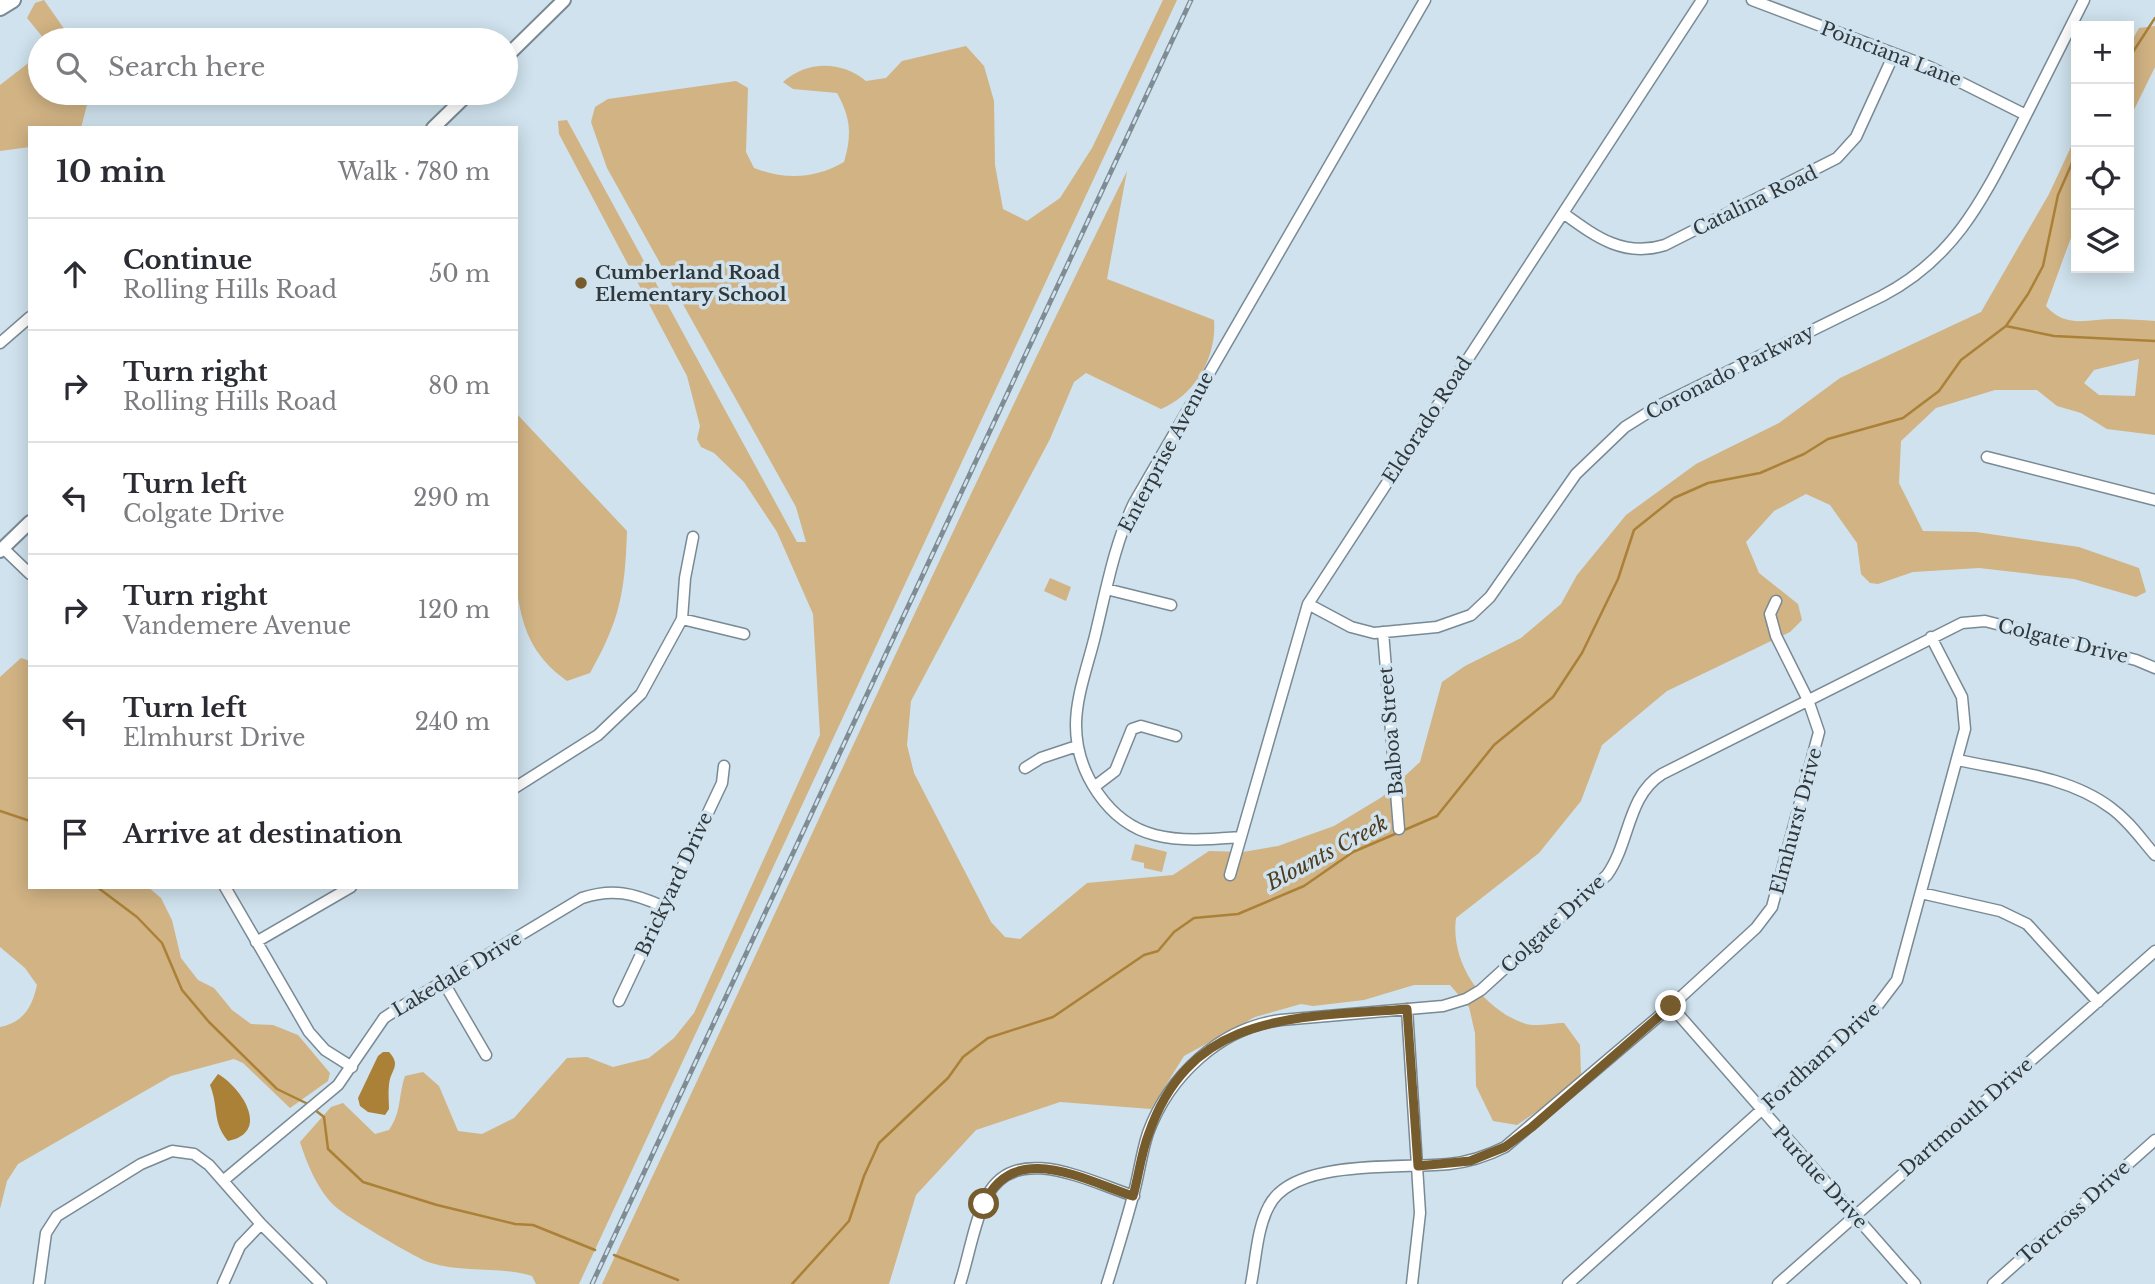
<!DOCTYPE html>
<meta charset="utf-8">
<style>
:root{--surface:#fff;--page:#f2f2f3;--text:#2b2b33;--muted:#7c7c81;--line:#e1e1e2}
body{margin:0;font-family:"Libre Baskerville",serif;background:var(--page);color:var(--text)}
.controls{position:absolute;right:21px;top:21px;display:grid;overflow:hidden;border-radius:0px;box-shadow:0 4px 18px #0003}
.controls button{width:63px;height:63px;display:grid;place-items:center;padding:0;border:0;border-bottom:2px solid var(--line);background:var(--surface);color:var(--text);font:35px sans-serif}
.stop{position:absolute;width:21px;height:21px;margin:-16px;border:5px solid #765b2d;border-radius:50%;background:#fff}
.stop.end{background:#765b2d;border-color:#fff;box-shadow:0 2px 7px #0008}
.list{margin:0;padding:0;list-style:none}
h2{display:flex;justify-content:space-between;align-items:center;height:91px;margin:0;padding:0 28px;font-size:30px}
h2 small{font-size:23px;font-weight:400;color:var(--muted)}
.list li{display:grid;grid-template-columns:46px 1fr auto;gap:21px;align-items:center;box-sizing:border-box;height:112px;padding:0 28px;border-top:2px solid var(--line)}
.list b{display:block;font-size:26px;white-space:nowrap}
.list p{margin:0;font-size:23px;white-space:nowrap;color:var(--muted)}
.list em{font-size:23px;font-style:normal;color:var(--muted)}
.icon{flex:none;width:38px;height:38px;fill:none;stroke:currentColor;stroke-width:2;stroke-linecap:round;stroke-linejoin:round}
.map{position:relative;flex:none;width:2155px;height:1284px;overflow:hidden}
.search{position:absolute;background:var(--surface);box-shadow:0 4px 18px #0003;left:28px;top:28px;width:490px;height:77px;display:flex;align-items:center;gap:18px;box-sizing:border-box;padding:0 24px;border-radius:38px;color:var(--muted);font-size:26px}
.panel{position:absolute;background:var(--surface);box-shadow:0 4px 18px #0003;left:28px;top:126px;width:490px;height:763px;border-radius:0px}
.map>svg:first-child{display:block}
</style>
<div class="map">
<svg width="2155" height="1284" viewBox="0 0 2155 1284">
<rect width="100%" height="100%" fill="#cfe2ed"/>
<path fill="#d1b384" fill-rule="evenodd" d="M44,0l28,40h-27l-18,-22 8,-15z
M1163,0h14l-598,1284h-43l-4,-8c-33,-10 -68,-3 -101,-13 -12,-3 -84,-46 -94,-55 -18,-15 -30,-44 -37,-66l31,-35 12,-4 32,31 14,-4c13,-19 9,-33 16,-54l18,-4 16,14 19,45 24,3 32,-16 53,-60 20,-1 26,10 36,-9 25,-20 20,-25 126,-278 -7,-121 -36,-82 -33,-50 -30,-29 -13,-6 -4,-8 3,-13 -13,-50 -128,-242 -1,-13 9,-1 230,422h9l-10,-35 -189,-339 -16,-46 4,-15 13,-8 128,-18 12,7 -2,64 8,16c31,12 61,11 90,-6 8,-27 7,-44 -7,-69l-44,-4 -10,-7c23,-21 58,-22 83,-1l20,-3 16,-17 64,-15 18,20 10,35 1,64 8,44 24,12 33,-23 32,-50z
M2155,26v41l-26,53v-74l10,-18z
M40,54v39h50l-9,35h-51v19l-30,4v-66z
M2076,136v88l-30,82c20,23 42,13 69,13 13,0 27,1 40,2v114l-48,-6 -26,-16 -24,-7 -20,-16h-42l-59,18 -35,33 -2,42 24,48 53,1 103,15 60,21 7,24 -10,5 -62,-18 -95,-11 -66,4 -35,12 -8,-1 -9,-9 -4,-31 -27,-38 -24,-11 -32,17 -28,31 13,31 39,31 4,16 -12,12 -123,59 -65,54 -21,56 -42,52 -83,65c-6,45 27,92 70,106 10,3 27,-1 38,-1l16,22 1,29 -25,24 -39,27 -24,-4 -17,-35 -1,-53 -6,-26 -19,-22h-36l-50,15 -51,6 -12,-2 -46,13 -71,39 -33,53 -91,-7 -84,28 -60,65 -27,89h-287c175,-371 343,-745 525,-1113l-20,108 107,41c3,37 -19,75 -53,89l-75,-36 -12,9 -24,57 -139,262 -4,44 7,28 77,149 14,15 15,2 67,-56 86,-8 36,-24 34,1 35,-6 56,-20 48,-29 38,-35 22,-80 23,-16 56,-28 40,-34 16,-29 49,-60 70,-51 83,-41 61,-45 141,-66 68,-118zM2139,359l-4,37 -36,-1 -15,-12 10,-13z
M516,413l111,118c-2,61 -7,89 -37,142l-23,8c-36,-26 -45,-53 -51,-96z
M1050,578l21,9 -5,14 -22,-10z
M21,658l9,3v226h118l13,11 11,22 9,38 17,22 16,8 18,22 19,14 22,1 25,10 32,38 -2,8 -38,27 -47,-45 -9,-4 -63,17 -153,88 -11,17 -7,28v-182c24,-5 32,-20 37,-42l-12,-17 -25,-21v-270z
M1135,844l32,8 -5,20 -18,-4v-5l-13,-3z"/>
<path fill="#ab8138" d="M383,1052h6c13,14 1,18 0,33 -1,8 0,17 0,24l-4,6 -17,-3 -8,-6 -2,-8 20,-42z
M218,1074c24,14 53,58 10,67 -16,-19 -9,-33 -18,-56z"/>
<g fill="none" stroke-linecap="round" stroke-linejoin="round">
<path stroke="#ab8138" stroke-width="2.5" d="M2129,58l26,-40
M2006,326l48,10 101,5
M0,811l30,10
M97,887l40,30 25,26 20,47 27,32 68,67 33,16
M315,1110l9,7 4,32 35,33 74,23 78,19 18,1 62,25
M614,1255l64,25
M792,1284l57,-63 15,-45 15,-33 69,-65 15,-21 25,-19 65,-21 91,-62 14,-4 16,-19 20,-14 44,-4 66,-28 49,-34 84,-36 57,-71 59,-48 29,-44 36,-74 16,-49 40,-32 34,-15 52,-10 44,-19 24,-15 75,-21 36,-27 22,-31 45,-34 22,-32 15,-28 15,-71 18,-41"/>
<g stroke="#798a94" stroke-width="13">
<path id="minor" d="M1752,0l178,67 96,48
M1563,213c33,24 61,45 102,32l172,-87 19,-21 38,-83
M0,343l30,-26
M1987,457l168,43
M3,548l27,26
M1106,589l65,16
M1308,604l43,23 23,6 63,-6 34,-12 19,-18 86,-123 49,-47 35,-22 222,-109c73,-38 101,-97 137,-167 22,-43 43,-86 65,-129
M682,619l62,15
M1383,632l16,197
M1958,760c50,11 111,16 153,48 18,13 30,31 44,47
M1025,768l16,-10 36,-12
M516,787l82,-52 43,-41 41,-75 3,-41 8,-41
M1094,787l21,-16 17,-42 9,-3 35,10
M1240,837c-27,2 -58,5 -85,-2 -47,-12 -79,-63 -79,-110 0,-29 12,-60 19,-89 11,-45 19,-91 39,-133l291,-503
M1230,875l78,-271 394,-604
M225,887l84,145 16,18 27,17
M1921,893l79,18 27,13 71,78
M256,942l95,-55
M444,983l42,72
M619,1001l103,-218 2,-17
M1671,1006l244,278
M1407,1009l13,204 -8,71
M224,1180l114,-95 46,-67 15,-10 183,-110c31,-10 51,-5 80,8
M39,1284l7,-51 11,-17 84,-52 31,-13 22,3 15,11 52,59 60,60
M223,1284l17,-38 21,-22
M960,1284c9,-28 14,-62 27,-88 29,-55 103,-14 147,0
M1107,1284c9,-29 18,-58 26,-88 6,-21 8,-42 15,-63 21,-57 72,-105 133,-113l162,-14 23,-7 15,-9 126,-115c23,-32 20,-79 55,-101l300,-151 23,-2 151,39 19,8
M1251,1284c5,-25 6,-56 18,-78 24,-48 132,-37 180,-42 20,-2 38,-8 56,-17l166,-141 85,-78 16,-21 47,-175 -11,-32 -32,-64 -6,-22 6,-13
M1568,1284l310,-279 19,-25 68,-251 -3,-32 -31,-60
M1778,1284l377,-333
M1993,1284l162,-144"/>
</g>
<g stroke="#798a94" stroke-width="16">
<path id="major" d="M506,57l58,-57
M433,128l36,-35
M0,551l30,-29"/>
</g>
<g stroke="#798a94" stroke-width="18">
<path id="highway" d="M0,8l13,-8"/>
</g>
<use href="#minor" stroke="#fff" stroke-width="10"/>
<use href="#major" stroke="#fff" stroke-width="12"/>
<use href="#highway" stroke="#fff" stroke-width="14"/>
<g stroke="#7f8c94" stroke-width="5">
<path id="rail" d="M592,1284l599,-1284"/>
</g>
<use href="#rail" stroke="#cfe2ed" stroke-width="2.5" stroke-dasharray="8" stroke-linecap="butt"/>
</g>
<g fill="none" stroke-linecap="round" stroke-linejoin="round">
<path stroke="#765b2d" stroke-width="9" d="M984,1204c29,-65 100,-24 149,-8 6,-21 8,-43 16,-63 43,-123 150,-115 258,-124l11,157 52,-5 35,-14 27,-20 139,-121"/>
</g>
<circle fill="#765b2d" stroke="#cfe2ed" stroke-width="2.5" cx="581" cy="283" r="7"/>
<g text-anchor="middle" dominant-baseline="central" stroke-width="7" stroke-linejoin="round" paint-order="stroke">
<g font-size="19" fill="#31383c" stroke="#cfe2ed">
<text transform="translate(1891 54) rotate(21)">Poinciana Lane</text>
<text transform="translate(1755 201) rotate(-26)">Catalina Road</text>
<text transform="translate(1730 372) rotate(-27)">Coronado Parkway</text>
<text transform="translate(1427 420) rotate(-57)">Eldorado Road</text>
<text transform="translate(1166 452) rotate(-62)">Enterprise Avenue</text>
<text transform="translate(2063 641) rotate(14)">Colgate Drive</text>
<text transform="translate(1391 731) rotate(-95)">Balboa Street</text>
<text transform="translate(1796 821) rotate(-75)">Elmhurst Drive</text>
<text transform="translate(674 884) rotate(-65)">Brickyard Drive</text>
<text transform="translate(1553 924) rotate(-43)">Colgate Drive</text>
<text transform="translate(457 974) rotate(-31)">Lakedale Drive</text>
<text transform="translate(1821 1056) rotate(-42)">Fordham Drive</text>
<text transform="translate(1966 1117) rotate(-41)">Dartmouth Drive</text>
<text transform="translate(1820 1177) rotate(48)">Purdue Drive</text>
<text transform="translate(2074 1212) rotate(-42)">Torcross Drive</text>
</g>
<g font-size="19" font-weight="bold" fill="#31383c" stroke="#cfe2ed" text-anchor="start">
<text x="595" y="272">Cumberland Road<tspan x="595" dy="22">Elementary School</tspan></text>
</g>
<g font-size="21" font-style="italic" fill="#4f3c1d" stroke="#cfe2ed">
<text transform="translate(1327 853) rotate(-28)">Blounts Creek</text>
</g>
</g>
</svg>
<div class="controls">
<button>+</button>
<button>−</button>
<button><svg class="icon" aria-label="locate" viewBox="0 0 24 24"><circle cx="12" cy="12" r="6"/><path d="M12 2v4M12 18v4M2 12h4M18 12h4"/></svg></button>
<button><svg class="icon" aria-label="layers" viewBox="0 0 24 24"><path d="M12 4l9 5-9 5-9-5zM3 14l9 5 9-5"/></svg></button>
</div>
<div class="stop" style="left:984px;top:1204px"></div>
<div class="stop end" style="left:1671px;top:1006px"></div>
<div class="search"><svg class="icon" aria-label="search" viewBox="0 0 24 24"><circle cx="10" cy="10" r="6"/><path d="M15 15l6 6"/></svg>Search here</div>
<section class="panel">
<h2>10 min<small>Walk · 780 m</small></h2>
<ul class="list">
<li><svg class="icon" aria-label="ahead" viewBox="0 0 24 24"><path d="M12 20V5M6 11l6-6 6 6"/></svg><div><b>Continue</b><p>Rolling Hills Road</p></div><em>50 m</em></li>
<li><svg class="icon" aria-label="right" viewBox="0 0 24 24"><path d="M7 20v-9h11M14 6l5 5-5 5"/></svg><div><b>Turn right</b><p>Rolling Hills Road</p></div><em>80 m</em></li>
<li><svg class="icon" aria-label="left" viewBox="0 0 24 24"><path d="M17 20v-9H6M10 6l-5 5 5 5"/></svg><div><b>Turn left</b><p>Colgate Drive</p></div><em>290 m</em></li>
<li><svg class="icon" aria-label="right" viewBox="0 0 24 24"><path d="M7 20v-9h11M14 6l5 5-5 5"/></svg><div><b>Turn right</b><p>Vandemere Avenue</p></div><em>120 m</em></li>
<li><svg class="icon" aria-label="left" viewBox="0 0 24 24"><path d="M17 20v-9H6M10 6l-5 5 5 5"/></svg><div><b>Turn left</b><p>Elmhurst Drive</p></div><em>240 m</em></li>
<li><svg class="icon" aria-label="arrive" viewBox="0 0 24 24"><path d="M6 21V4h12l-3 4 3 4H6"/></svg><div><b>Arrive at destination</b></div></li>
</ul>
</section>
</div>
